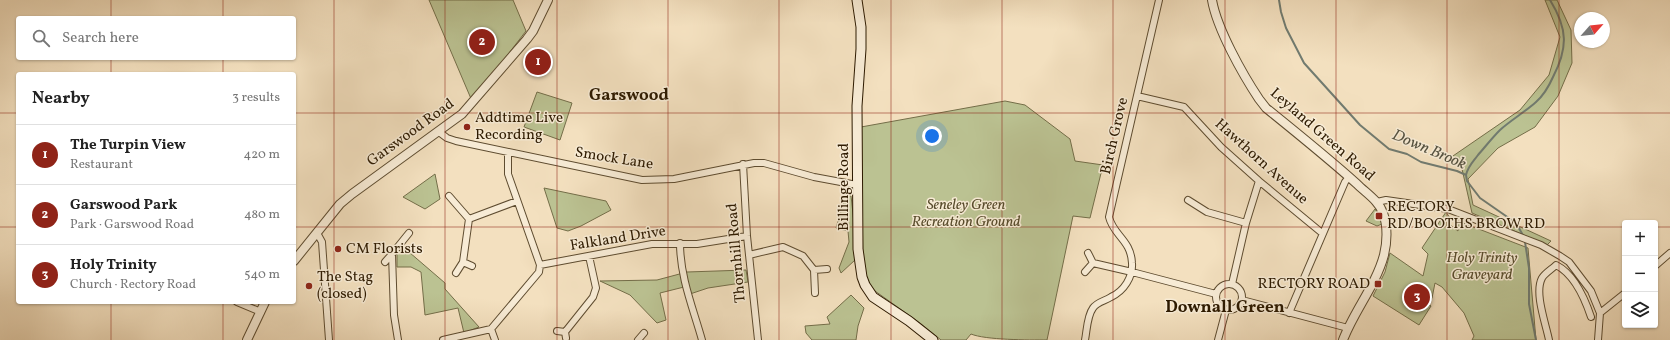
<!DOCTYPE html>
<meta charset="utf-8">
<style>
:root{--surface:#fff;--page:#f6f6f6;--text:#222;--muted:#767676;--line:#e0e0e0;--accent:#8f2418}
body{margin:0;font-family:Vollkorn,serif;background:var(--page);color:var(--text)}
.controls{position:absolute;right:12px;bottom:12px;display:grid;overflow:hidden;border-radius:4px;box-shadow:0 1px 3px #0004}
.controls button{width:36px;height:36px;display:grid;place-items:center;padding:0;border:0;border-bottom:1px solid var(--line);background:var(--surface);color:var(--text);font:20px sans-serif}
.compass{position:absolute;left:1574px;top:12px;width:36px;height:36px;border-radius:50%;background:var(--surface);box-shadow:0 1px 3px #0004;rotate:63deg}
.you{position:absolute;left:932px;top:136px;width:14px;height:14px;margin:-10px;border:3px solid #fff;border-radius:50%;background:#1a73e8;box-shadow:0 0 0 6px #1a73e833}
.badge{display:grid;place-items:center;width:26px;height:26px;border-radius:50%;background:var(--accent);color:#fff;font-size:13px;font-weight:700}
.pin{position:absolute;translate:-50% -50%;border:2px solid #fff;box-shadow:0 1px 4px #0006}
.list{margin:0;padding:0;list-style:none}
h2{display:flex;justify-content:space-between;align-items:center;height:52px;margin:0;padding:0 16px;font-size:17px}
h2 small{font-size:13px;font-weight:400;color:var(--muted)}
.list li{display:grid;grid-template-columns:26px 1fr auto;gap:12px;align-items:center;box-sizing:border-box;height:60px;padding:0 16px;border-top:1px solid var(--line)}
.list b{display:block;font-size:15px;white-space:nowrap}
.list p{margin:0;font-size:13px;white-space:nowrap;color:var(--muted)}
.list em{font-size:13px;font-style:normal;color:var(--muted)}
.icon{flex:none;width:22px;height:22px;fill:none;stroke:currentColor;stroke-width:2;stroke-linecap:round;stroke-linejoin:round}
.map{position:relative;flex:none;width:1670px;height:340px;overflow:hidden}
.search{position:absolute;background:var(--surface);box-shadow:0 1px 3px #0004;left:16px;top:16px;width:280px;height:44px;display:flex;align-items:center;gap:10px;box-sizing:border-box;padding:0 14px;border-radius:4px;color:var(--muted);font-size:15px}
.panel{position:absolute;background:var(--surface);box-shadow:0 1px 3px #0004;left:16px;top:72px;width:280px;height:232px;border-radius:4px}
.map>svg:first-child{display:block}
</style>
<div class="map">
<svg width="1670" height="340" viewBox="0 0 1670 340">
<rect width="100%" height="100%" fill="#f3e0bf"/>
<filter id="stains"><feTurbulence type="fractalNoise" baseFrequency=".005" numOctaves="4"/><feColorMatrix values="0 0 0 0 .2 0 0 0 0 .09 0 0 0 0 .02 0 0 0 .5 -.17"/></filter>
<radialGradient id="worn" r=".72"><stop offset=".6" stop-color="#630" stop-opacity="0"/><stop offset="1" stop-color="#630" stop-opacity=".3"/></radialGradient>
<path fill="#bbc292" stroke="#746e49" d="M429,0h84l13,31 -54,70z
M1545,0h12l14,30 1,33 -14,33 -23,31 -37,21 -30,31 5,26 78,36 -4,4 -75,-32 -10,-44 -12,-11 70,-48 29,-35 11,-38z
M537,92l35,11 -12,37 -36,-13z
M1005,101l20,4 45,34 5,22 28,4 -13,53 -17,-2 -26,124c-18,0 -62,0 -76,-6l-5,6h-25l-21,-17 -45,-32 -5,-6 -7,-17 -2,-141z
M435,174l5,25 -15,10 -22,-12z
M544,188l62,13 5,9 -30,16 -13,5 -11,-3z
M846,195l5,1 4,35v29l-14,13 -2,-5 10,-26 -1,-11 -12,-3z
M1375,209l4,6 3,9 -5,2 -11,-5z
M1446,212l4,6 -2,5 10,8v-10l70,27 8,92h-64l2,-4 -10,-23 -22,-26 -7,-4 -3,15 -4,6 3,2 -12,19 -46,-29 12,-24 5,-19 33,23 5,-22 -6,-6z
M402,246l43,37v6l34,38 -15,6 -6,-25 -33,7 -4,-43 -10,-5h-14v-13z
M746,270l2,12 -40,6 -21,7 -3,-8 -24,6 6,27 -9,3 -27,-28 -30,-14 57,-1 30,-8z
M851,295l13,13 -6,18 -2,14h-44l-6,-7 -1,-7 25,-2 -3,-7z"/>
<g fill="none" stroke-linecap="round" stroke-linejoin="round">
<path stroke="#717b70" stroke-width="2" d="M1279,0l2,12 5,16 18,35 56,62 29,24 18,5 14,8 36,9 9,4 1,6 13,17 36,25 8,14
M1466,175c2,-9 7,-13 12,-20 7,-8 14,-17 22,-25 11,-10 25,-18 36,-28 8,-7 13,-16 17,-25 15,-29 15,-48 -3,-77
M1525,242l4,26v36l7,36"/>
<g stroke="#5e4c30" stroke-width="8">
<path id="minor" d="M1137,96l47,11 37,40 38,34 63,52
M439,132l8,6 9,3 186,39 32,-1 80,-16h10l50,14 43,8
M743,164l4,72 11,104
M449,196l20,23
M1188,200l19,12 39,11
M1377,202l9,-2 62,9 93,36 19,11 9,6 22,29 9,22 -2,27
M317,233l5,9 7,98
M680,243c0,34 13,65 22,97
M749,255l34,-8 20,9 11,14 1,23
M385,262l7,-8
M463,262l9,4
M1093,263l39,9 84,22
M540,265l112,-21h45l50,-8
M1655,266l15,-13
M814,270l13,-1
M1085,272l8,-9 -5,-10
M456,273l7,-11 6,-43 48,-18
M1216 297a13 13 0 1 1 26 0a13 13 0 1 1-26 0Z
M1232,284l14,-61 13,-42
M1242,300l106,28
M237,302l24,10
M1289,313l56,-131 4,-5
M1600,313l25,-20
M491,329l4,11
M557,331l8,1 1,6
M565,332l28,-35 3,-9 -7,-32
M398,340l-4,-25 -2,-61 17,-21
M443,340l48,-11 48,-57 1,-7 -32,-91v-21
M638,340l6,-7
M1085,340c2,-10 2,-24 8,-32 4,-6 12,-7 18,-11 13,-6 22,-20 21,-34 -1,-23 -19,-28 -23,-46l50,-217
M1218,340l8,-30
M1549,340c-3,-16 -15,-47 -7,-62 3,-5 10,-9 14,-13 18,9 29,34 35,52"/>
</g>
<g stroke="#5e4c30" stroke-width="10">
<path id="tertiary" d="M1212,0c5,29 31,75 47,99l7,9c31,25 62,50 91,76 9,9 22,17 26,29 5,13 4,30 1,42 -8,30 -30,56 -41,85
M294,261l46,-57 12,-10 110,-80 65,-75 6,-8 15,-31
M247,340l18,-38"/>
</g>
<g stroke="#2d1a00" stroke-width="11">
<path id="secondary" d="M857,0l4,27v22l-4,57 1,143 4,28 3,8 8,12 36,24 24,19"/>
</g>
<use href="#minor" stroke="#f7ebd5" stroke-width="6"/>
<use href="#tertiary" stroke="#f7ebd5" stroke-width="8"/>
<use href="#secondary" stroke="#f7ebd5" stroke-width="9"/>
</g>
<path fill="none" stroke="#8f2418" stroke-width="1" stroke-opacity="0.55" d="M111,0v18M223,0v18M334,0v340M445,0v340M557,0v340M668,0v340M779,0v340M891,0v340M1002,0v340M1113,0v340M1225,0v340M1336,0v340M1447,0v340M1559,0v340M111,58v16M223,58v16M0,113h18M294,113h1376M0,227h18M294,227h1331M1655,227h15M111,302v38M223,302v38"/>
<g fill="#8f2418" stroke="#f7ebd5" stroke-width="1.5">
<circle cx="467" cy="127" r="4"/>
<rect x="1375" y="212" width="8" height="8" rx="2"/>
<circle cx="338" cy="249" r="4"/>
<rect x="1374" y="280" width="8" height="8" rx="2"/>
<circle cx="309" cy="286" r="4"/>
</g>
<g text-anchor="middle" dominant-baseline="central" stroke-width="3" stroke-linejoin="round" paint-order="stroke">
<g font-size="15" fill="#2d1a00" stroke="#f7ebd5" text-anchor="start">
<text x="475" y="118">Addtime Live<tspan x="475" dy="17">Recording</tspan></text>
<text x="1387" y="207">RECTORY<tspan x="1387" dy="17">RD/BOOTHS BROW RD</tspan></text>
<text x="346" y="249">CM Florists</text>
<text x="317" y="277">The Stag<tspan x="317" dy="17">(closed)</tspan></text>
<text x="1370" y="284" text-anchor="end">RECTORY ROAD</text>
</g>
<g font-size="15" fill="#2d1a00" stroke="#f7ebd5">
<text transform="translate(411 133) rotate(-36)">Garswood Road</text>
<text transform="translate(1322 135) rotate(41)">Leyland Green Road</text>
<text transform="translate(1115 136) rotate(-77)">Birch Grove</text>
<text transform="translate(614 159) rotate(9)">Smock Lane</text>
<text transform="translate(1261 162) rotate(42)">Hawthorn Avenue</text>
<text transform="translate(844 187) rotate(-90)">Billinge Road</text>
<text transform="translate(618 239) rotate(-9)">Falkland Drive</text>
<text transform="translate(737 253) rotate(-95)">Thornhill Road</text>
</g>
<g font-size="15" font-style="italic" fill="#584c2c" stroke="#f7ebd5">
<text x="966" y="205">Seneley Green<tspan x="966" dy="17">Recreation Ground</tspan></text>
<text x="1482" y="258">Holy Trinity<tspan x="1482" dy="17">Graveyard</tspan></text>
</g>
<g font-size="16" font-style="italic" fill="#555241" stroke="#f7ebd5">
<text transform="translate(1429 150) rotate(23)">Down Brook</text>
</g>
<g font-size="17" font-weight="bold" fill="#2d1a00" stroke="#f7ebd5">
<text x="629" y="95">Garswood</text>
<text x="1225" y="307">Downall Green</text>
</g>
</g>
<rect width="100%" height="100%" filter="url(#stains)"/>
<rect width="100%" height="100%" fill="url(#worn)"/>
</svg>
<div class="controls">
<button>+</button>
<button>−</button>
<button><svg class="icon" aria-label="layers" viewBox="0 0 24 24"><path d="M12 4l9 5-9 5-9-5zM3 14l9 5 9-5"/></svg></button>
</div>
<svg class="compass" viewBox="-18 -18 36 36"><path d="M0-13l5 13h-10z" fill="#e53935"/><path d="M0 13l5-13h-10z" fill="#767676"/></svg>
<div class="you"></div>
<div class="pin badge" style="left:538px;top:62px">1</div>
<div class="pin badge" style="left:482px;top:42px">2</div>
<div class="pin badge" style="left:1417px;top:297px">3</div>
<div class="search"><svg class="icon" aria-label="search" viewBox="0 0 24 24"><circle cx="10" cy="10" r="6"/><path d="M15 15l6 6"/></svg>Search here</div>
<section class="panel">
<h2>Nearby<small>3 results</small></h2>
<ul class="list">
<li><span class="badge">1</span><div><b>The Turpin View</b><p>Restaurant</p></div><em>420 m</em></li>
<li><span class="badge">2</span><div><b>Garswood Park</b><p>Park · Garswood Road</p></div><em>480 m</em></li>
<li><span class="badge">3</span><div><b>Holy Trinity</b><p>Church · Rectory Road</p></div><em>540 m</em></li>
</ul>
</section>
</div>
